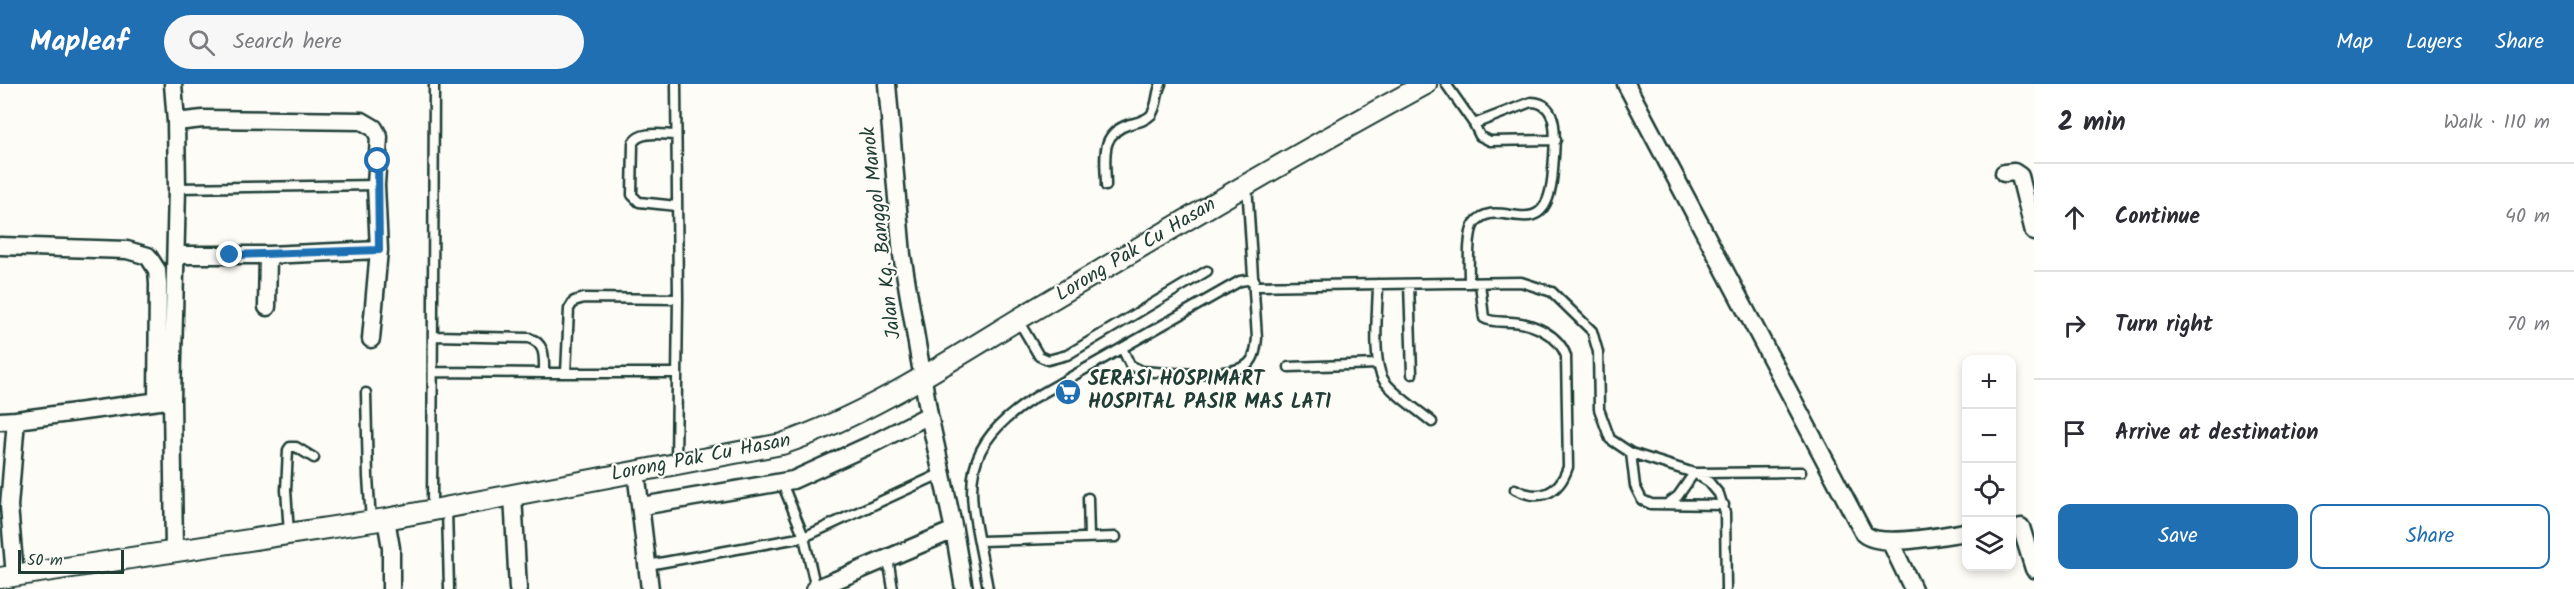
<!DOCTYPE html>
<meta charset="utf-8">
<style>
:root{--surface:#fff;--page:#f7f7f7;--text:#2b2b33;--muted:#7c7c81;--line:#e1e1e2;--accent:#1f6fb2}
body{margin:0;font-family:Kalam,sans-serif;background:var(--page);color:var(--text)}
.controls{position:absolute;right:18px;bottom:18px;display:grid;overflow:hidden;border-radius:12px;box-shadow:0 3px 9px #0003}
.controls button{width:54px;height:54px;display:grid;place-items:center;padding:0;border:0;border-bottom:2px solid var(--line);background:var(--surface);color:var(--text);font:30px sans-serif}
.scale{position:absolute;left:18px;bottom:15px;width:106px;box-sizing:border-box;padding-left:6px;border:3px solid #1f3d34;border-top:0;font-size:16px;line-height:21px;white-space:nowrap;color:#1f3d34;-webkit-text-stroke:4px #fdfcf7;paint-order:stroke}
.stop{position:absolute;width:18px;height:18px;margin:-14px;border:4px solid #1f6fb2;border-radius:50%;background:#fff}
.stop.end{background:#1f6fb2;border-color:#fff;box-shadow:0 2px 6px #0008}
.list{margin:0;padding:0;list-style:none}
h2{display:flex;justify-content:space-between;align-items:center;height:78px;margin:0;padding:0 24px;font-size:26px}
h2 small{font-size:20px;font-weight:400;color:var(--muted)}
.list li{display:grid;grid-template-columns:39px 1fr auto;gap:18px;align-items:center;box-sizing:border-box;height:108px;padding:0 24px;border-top:2px solid var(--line)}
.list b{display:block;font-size:22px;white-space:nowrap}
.list em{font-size:20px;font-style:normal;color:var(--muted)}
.actions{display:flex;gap:12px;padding:18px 24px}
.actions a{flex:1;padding:14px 0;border:2px solid var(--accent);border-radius:12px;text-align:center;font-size:21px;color:var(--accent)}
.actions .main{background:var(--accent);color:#fff}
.icon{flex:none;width:33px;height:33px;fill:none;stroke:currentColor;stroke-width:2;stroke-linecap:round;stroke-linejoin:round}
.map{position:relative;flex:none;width:2034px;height:505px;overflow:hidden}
header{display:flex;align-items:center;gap:36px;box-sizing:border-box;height:84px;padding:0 30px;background:var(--accent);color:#fff}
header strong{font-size:28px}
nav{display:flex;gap:33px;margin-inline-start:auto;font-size:21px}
.search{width:420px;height:54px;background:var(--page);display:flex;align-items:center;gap:15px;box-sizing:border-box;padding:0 21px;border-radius:33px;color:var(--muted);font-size:22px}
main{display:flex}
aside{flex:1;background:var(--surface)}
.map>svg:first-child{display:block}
</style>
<header>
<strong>Mapleaf</strong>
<div class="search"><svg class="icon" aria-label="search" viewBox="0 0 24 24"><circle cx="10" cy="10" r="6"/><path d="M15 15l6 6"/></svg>Search here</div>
<nav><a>Map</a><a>Layers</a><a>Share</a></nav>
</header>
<main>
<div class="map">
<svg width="2034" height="505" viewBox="0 0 2034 505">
<rect width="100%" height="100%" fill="#fdfcf7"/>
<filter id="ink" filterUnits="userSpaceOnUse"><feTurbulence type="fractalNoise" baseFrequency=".0167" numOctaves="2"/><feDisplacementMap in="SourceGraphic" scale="12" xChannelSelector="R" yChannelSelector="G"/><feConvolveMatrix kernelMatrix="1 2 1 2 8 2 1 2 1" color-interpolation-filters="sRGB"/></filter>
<g filter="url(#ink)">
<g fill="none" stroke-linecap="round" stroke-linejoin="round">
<g stroke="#1f3d34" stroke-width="13">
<path id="service" d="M1446,0l28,40 57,-22c14,0 21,9 23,23 2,15 0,30 -1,45 -5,84 -55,21 -79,54 -7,11 -5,45 -5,59
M1474,40l6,12 10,5 66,-1
M676,51c-13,0 -36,-5 -43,8l-1,52 7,7 38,4
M1106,102c0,-27 -8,-52 24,-62 8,-2 15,-3 21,-9 7,-9 5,-22 10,-31
M177,104l199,-3
M1480,199l4,35c8,5 19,3 28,4 21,1 47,13 54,34l2,111c-9,27 -28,35 -53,22
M1378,200c0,23 -7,80 7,98 12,15 32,27 47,40
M1409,200l3,90
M1254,202l267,-4 31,10 40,39 6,21 1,57 11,30 21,14 63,20 15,9 10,12 6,19 1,76
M1018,236l21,36 9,4 19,-5 140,-84
M434,252l95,2c17,6 15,19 15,35h22
M1122,264l8,17 12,6c22,2 90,7 106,-7 7,-6 8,-16 9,-26l-10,-154
M1289,283l89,-3
M434,288l110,1
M677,289h-111l3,-64 5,-8 10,-3 94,1
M366,309l2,84 3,44
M1631,369l4,33 7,14 9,4 73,1
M676,380l2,-165 -2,-215
M782,399l22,54 12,52
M1088,414l1,40
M1667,420l11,-8 16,-23 107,-1
M447,425l2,80
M432,426l2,-426
M289,449l-3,-43 2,-40 2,-3h6l18,11
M980,457l136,-4
M888,474l5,31
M648,481l156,-28 138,-64
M988,505c-15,-89 -42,-134 46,-191l206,-117 14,-2"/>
</g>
<g stroke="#1f3d34" stroke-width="21">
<path id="minor" d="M173,0l3,38
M1626,0l238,450c17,15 80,1 102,-2
M2004,89l10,-1 6,4 14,56
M0,162l127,4 21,6 9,14 1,14 -1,117
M267,223l1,-52
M371,255l8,-89
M16,336l151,-20
M0,337l16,-1 -7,86 6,70
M636,387l14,118
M513,411l5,94
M642,422l151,-26 79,-36 57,-29 -27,-160 -15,-171
M386,435l5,29v41
M2021,443l13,42
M954,446l10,59
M1890,457l23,48
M174,467l-2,-151 5,-212 -1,-66 27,-3 159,2 12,7 5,9 -3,48 3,65 -111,5h-92
M815,505l139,-59 -25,-115"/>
</g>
<g stroke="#1f3d34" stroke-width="24">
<path id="tertiary" d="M0,494l386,-59 396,-75c91,-31 173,-87 255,-136 129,-76 257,-153 389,-224"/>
</g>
<use href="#service" stroke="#fdfcf7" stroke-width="8"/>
<use href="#minor" stroke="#fdfcf7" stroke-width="16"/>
<use href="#tertiary" stroke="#fdfcf7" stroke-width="20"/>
</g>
</g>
<g fill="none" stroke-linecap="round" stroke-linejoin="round" filter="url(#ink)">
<path stroke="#1f6fb2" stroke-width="8" d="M230,171l149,-5 -1,-89"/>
</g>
<defs>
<g id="supermarket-disc" transform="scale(1.35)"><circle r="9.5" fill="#1f6fb2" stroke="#fdfcf7"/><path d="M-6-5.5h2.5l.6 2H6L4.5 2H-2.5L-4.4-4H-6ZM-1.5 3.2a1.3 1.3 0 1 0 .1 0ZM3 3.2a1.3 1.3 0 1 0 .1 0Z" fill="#fff"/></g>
</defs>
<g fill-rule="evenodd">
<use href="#supermarket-disc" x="1068" y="308"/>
</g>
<g text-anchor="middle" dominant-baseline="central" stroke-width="4.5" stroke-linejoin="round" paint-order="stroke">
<g font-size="20" fill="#1f3d34" stroke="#fdfcf7">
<text transform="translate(882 149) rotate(-97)">Jalan Kg. Banggol Manok</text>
<text transform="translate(1136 166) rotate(-31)">Lorong Pak Cu Hasan</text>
<text transform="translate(701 374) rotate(-11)">Lorong Pak Cu Hasan</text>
</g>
<g font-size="20" font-weight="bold" fill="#1f3d34" stroke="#fdfcf7" text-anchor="start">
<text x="1088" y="296">SERASI HOSPIMART<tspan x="1088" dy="23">HOSPITAL PASIR MAS LATI</tspan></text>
</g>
</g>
</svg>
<div class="controls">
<button>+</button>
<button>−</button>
<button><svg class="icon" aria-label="locate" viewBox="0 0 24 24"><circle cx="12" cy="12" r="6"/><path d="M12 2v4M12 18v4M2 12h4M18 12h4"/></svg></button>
<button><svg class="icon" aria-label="layers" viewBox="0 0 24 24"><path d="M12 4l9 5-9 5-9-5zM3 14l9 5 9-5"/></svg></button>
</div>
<div class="scale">50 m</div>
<div class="stop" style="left:378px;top:77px"></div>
<div class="stop end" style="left:230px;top:171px"></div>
</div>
<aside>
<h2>2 min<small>Walk · 110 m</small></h2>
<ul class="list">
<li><svg class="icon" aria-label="ahead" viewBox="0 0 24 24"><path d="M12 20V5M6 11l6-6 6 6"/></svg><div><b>Continue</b></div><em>40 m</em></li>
<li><svg class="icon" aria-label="right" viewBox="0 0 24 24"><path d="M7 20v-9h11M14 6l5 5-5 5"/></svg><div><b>Turn right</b></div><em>70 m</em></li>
<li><svg class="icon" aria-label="arrive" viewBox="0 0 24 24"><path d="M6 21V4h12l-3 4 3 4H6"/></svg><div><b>Arrive at destination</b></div></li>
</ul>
<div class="actions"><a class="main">Save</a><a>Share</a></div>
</aside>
</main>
